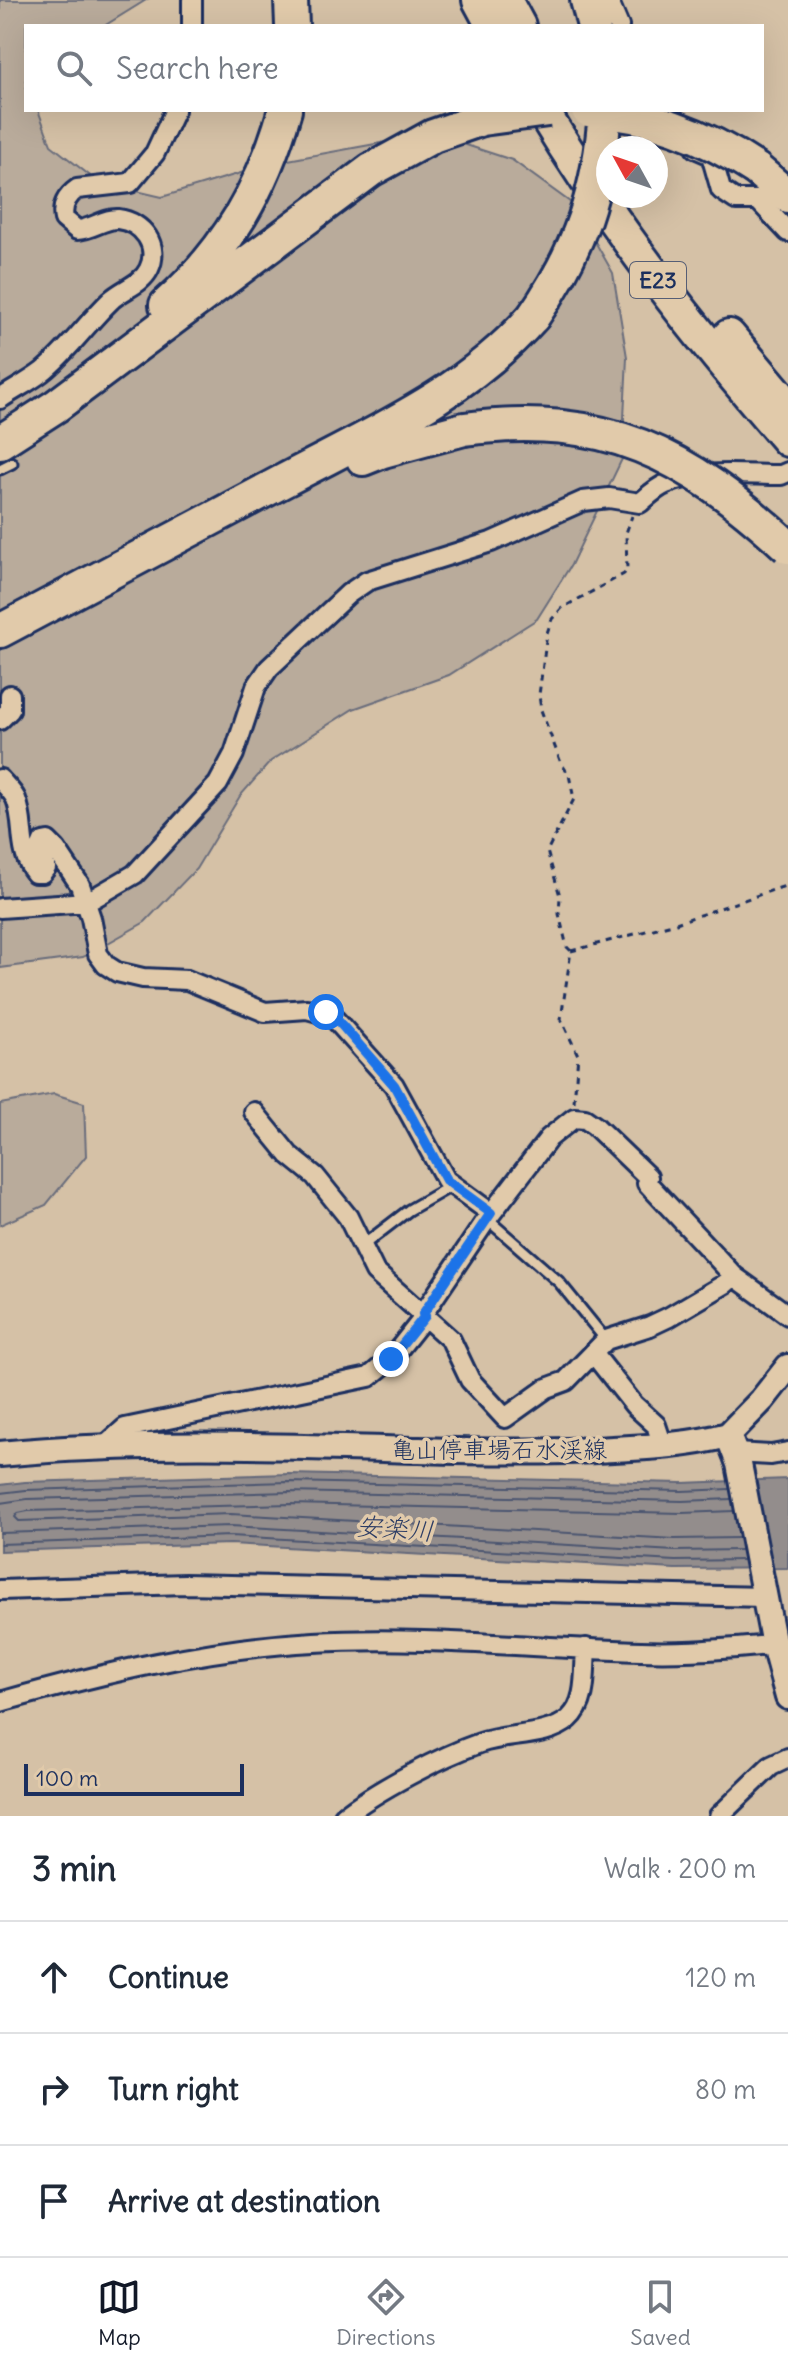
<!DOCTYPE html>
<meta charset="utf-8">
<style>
:root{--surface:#fff;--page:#f6f6f7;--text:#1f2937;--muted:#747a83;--line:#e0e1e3;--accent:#111827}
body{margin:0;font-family:Delius,"Klee One",sans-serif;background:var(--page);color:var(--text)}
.compass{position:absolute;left:596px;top:136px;width:72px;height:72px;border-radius:50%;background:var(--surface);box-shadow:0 8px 32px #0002;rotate:310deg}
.scale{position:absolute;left:24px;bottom:20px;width:220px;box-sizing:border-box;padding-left:8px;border:4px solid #1b2f5e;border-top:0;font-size:22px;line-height:28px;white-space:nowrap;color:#1b2f5e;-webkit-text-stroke:6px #e1caaa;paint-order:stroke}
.stop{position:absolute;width:24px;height:24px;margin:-18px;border:6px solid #1a73e8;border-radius:50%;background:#fff}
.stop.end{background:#1a73e8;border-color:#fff;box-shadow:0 2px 8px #0008}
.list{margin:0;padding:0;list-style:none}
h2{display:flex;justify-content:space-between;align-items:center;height:104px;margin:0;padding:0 32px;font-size:34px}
h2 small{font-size:26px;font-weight:400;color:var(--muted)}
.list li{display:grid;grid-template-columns:52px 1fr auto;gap:24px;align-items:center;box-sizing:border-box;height:112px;padding:0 32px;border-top:2px solid var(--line)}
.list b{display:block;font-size:30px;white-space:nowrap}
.list em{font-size:26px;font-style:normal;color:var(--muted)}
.icon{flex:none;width:44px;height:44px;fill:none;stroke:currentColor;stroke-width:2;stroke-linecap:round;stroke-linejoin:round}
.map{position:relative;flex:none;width:788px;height:1816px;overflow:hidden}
.search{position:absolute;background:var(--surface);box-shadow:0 8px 32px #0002;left:24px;right:24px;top:24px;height:88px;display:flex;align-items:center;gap:20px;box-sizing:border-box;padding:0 28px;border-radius:0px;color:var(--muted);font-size:30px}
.sheet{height:440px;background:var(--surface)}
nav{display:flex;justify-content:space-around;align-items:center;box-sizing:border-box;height:112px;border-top:2px solid var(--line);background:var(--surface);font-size:22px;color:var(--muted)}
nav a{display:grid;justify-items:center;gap:4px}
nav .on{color:var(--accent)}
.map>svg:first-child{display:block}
</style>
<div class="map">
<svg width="788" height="1816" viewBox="0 0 788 1816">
<rect width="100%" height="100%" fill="#d5c1a6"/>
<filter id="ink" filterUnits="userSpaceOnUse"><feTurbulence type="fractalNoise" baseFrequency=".0125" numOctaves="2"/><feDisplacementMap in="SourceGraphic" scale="16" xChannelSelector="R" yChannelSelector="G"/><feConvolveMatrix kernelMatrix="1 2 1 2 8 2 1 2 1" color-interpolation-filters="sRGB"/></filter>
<g filter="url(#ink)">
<path fill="#b9ab9b" stroke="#6a6d7c" stroke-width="2" d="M0,0h146l-42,26h-78v84h12l13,35 47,37 64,15 115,-35 131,-24 43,2 61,20 62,45 39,68 14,84 -5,102 -51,106 -34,54 -88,56 -96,34 -82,52 -31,35 -44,73 -51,53 -62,35 -83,11z
M54,1094l30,9 2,53 -40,49 -46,20v-121z"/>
<path fill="#938d8c" stroke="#63677a" stroke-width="2" d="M289,1474l393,9 106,-4v89l-113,1 -444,-25 -231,7v-66l25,-3z"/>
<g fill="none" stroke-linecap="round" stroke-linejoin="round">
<path stroke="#4b5570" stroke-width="2" d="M0,1493l26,-3 263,-8 393,9 48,-2
M0,1503l27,-4 262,-7 393,9 50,-2
M734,1511l-52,2 -392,-9 -262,7 -10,2 -3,4 4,4 212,-7 444,25 64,-1
M0,1533l231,-7 444,25 66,-1
M0,1544l231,-8 444,25 68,-1"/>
<g stroke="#1b2f5e" stroke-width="15">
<path id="service" d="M0,469l12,-6
M487,1219l72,63 47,58
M362,1246l47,-36 42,-24"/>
</g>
<g stroke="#1b2f5e" stroke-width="24">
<path id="minor" d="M192,0v26
M608,0l11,26
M695,148l16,7 10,35 15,10h22l30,32
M0,399c13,-9 29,-17 42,-27 26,-21 45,-49 69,-72 12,-11 31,-16 38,-31 11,-23 -6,-47 -31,-50 -14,-1 -27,11 -41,11l-13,-11c-3,-13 3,-23 13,-30l53,-6 25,-30 20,-43
M0,720l10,-10v-15
M0,779c5,6 12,12 16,20 10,25 1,52 19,74h7l4,-5 -6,-19 3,-7 5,-1 8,8 24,36 11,33 7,36 8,11 11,7 26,6 44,2 78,32 42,-3 25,7 62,69 52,95 45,33
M0,908l87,-6 48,-28 83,-90 16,-30 22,-67 13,-19 79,-74 19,-13 124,-39 92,-41 26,-3 31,5c8,-7 16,-15 26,-19 34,-15 79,-9 115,-9l7,-3
M254,1112l35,43 26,21 33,41 27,55 76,68 19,40 35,38 42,-30 19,-7 40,-41 44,-14 19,-9 56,-33 9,-8
M423,1314l64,-95 62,-81 25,-20 11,1 10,7 53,51 -1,6 87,93 54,39
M593,1353l41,52 22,20 7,21
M105,1446l20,-18 244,-51 22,-18 34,-43
M735,1453l36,2 17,-3
M0,1590l185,-6 580,13
M0,1702c104,-29 206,-54 314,-60 110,-6 218,6 327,9 45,2 89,-3 133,-6
M344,1816c33,-26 96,-59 136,-73 27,-10 67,-5 89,-24 19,-17 15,-48 17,-71
M719,1816l52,-50 17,-8"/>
</g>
<g stroke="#1b2f5e" stroke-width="30">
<path id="secondary" d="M728,1435l34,-35 26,-33
M0,1454c139,-13 280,-8 419,-4 65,2 130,3 194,-1 39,-2 77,-4 115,-14l11,29 35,181 14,52"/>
</g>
<g stroke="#1b2f5e" stroke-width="38">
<path id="motorway" d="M291,0l1,26
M479,0l14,26
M505,0l14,26
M587,0l7,26
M542,110c71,118 156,226 246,330
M756,169l32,27
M166,305c61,-54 97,-117 119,-195
M729,336l59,70
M0,442l56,-36 315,-236 62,-34 49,-17
M363,459l20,-8 81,-22
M0,631c95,-50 190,-101 285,-151 89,-47 180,-86 248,-163"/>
</g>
<path stroke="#1b2f5e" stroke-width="3" stroke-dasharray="6 6" stroke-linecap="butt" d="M571,951l105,-28 112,-38
M574,1102l4,-47 -17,-36 10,-68 -4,-4 -8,-33 1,-18 -13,-45 27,-52 -5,-24 -8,-12 -20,-53 -2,-15 8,-62 5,-14 10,-11 62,-34 3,-5 -1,-36 6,-17"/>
<use href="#service" stroke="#e1caaa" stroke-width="9"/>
<use href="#minor" stroke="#e1caaa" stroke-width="18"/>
<use href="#secondary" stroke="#e1caaa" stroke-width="24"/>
<use href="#motorway" stroke="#e1caaa" stroke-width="32"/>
<g stroke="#1b2f5e" stroke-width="38" stroke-linecap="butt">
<path id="motorway-bridge" d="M588,110c61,4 117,25 168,59
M482,119l66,-9
M533,317c46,-66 67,-127 72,-207
M464,429c141,-18 222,24 324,118"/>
</g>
<use href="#motorway-bridge" stroke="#e1caaa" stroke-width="32"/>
</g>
</g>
<g fill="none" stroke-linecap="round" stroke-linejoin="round" filter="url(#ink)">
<path stroke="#1a73e8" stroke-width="10" d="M326,1012l13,10 55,63 52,95 45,33 -68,101 2,2 -34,43"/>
</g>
<g text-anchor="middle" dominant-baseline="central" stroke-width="7" stroke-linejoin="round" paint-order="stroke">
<rect fill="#e1caaa" stroke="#565e75" stroke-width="2" x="630" y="262" width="56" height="36" rx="6"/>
<g font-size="22" font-weight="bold" fill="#1b2f5e">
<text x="658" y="280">E23</text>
</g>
<g font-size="24" fill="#1b2f5e" stroke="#e1caaa">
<text x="499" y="1449">亀山停車場石水渓線</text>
</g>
<g font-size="26" font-style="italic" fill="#2d3d65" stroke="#e1caaa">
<text transform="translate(395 1528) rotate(4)">安楽川</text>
</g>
</g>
</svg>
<svg class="compass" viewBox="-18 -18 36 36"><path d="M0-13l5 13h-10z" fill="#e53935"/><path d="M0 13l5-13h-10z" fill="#747a83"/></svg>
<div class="scale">100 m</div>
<div class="stop" style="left:326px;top:1012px"></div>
<div class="stop end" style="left:391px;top:1359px"></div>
<div class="search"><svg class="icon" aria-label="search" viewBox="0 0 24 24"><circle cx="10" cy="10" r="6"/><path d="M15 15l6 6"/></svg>Search here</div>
</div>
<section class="sheet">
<h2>3 min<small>Walk · 200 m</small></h2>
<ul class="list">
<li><svg class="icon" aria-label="ahead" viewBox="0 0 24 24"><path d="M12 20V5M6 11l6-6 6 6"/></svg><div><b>Continue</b></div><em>120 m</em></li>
<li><svg class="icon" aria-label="right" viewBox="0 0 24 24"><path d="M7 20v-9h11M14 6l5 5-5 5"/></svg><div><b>Turn right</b></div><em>80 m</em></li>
<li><svg class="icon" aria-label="arrive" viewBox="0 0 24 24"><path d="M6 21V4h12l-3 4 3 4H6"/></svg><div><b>Arrive at destination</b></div></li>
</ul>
</section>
<nav>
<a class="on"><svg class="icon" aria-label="map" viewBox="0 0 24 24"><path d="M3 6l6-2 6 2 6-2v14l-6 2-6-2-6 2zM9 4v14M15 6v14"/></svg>Map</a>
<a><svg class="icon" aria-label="directions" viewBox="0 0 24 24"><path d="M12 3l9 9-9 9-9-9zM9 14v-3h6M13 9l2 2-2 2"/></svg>Directions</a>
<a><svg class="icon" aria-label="saved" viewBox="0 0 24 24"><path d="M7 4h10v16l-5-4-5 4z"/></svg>Saved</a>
</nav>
